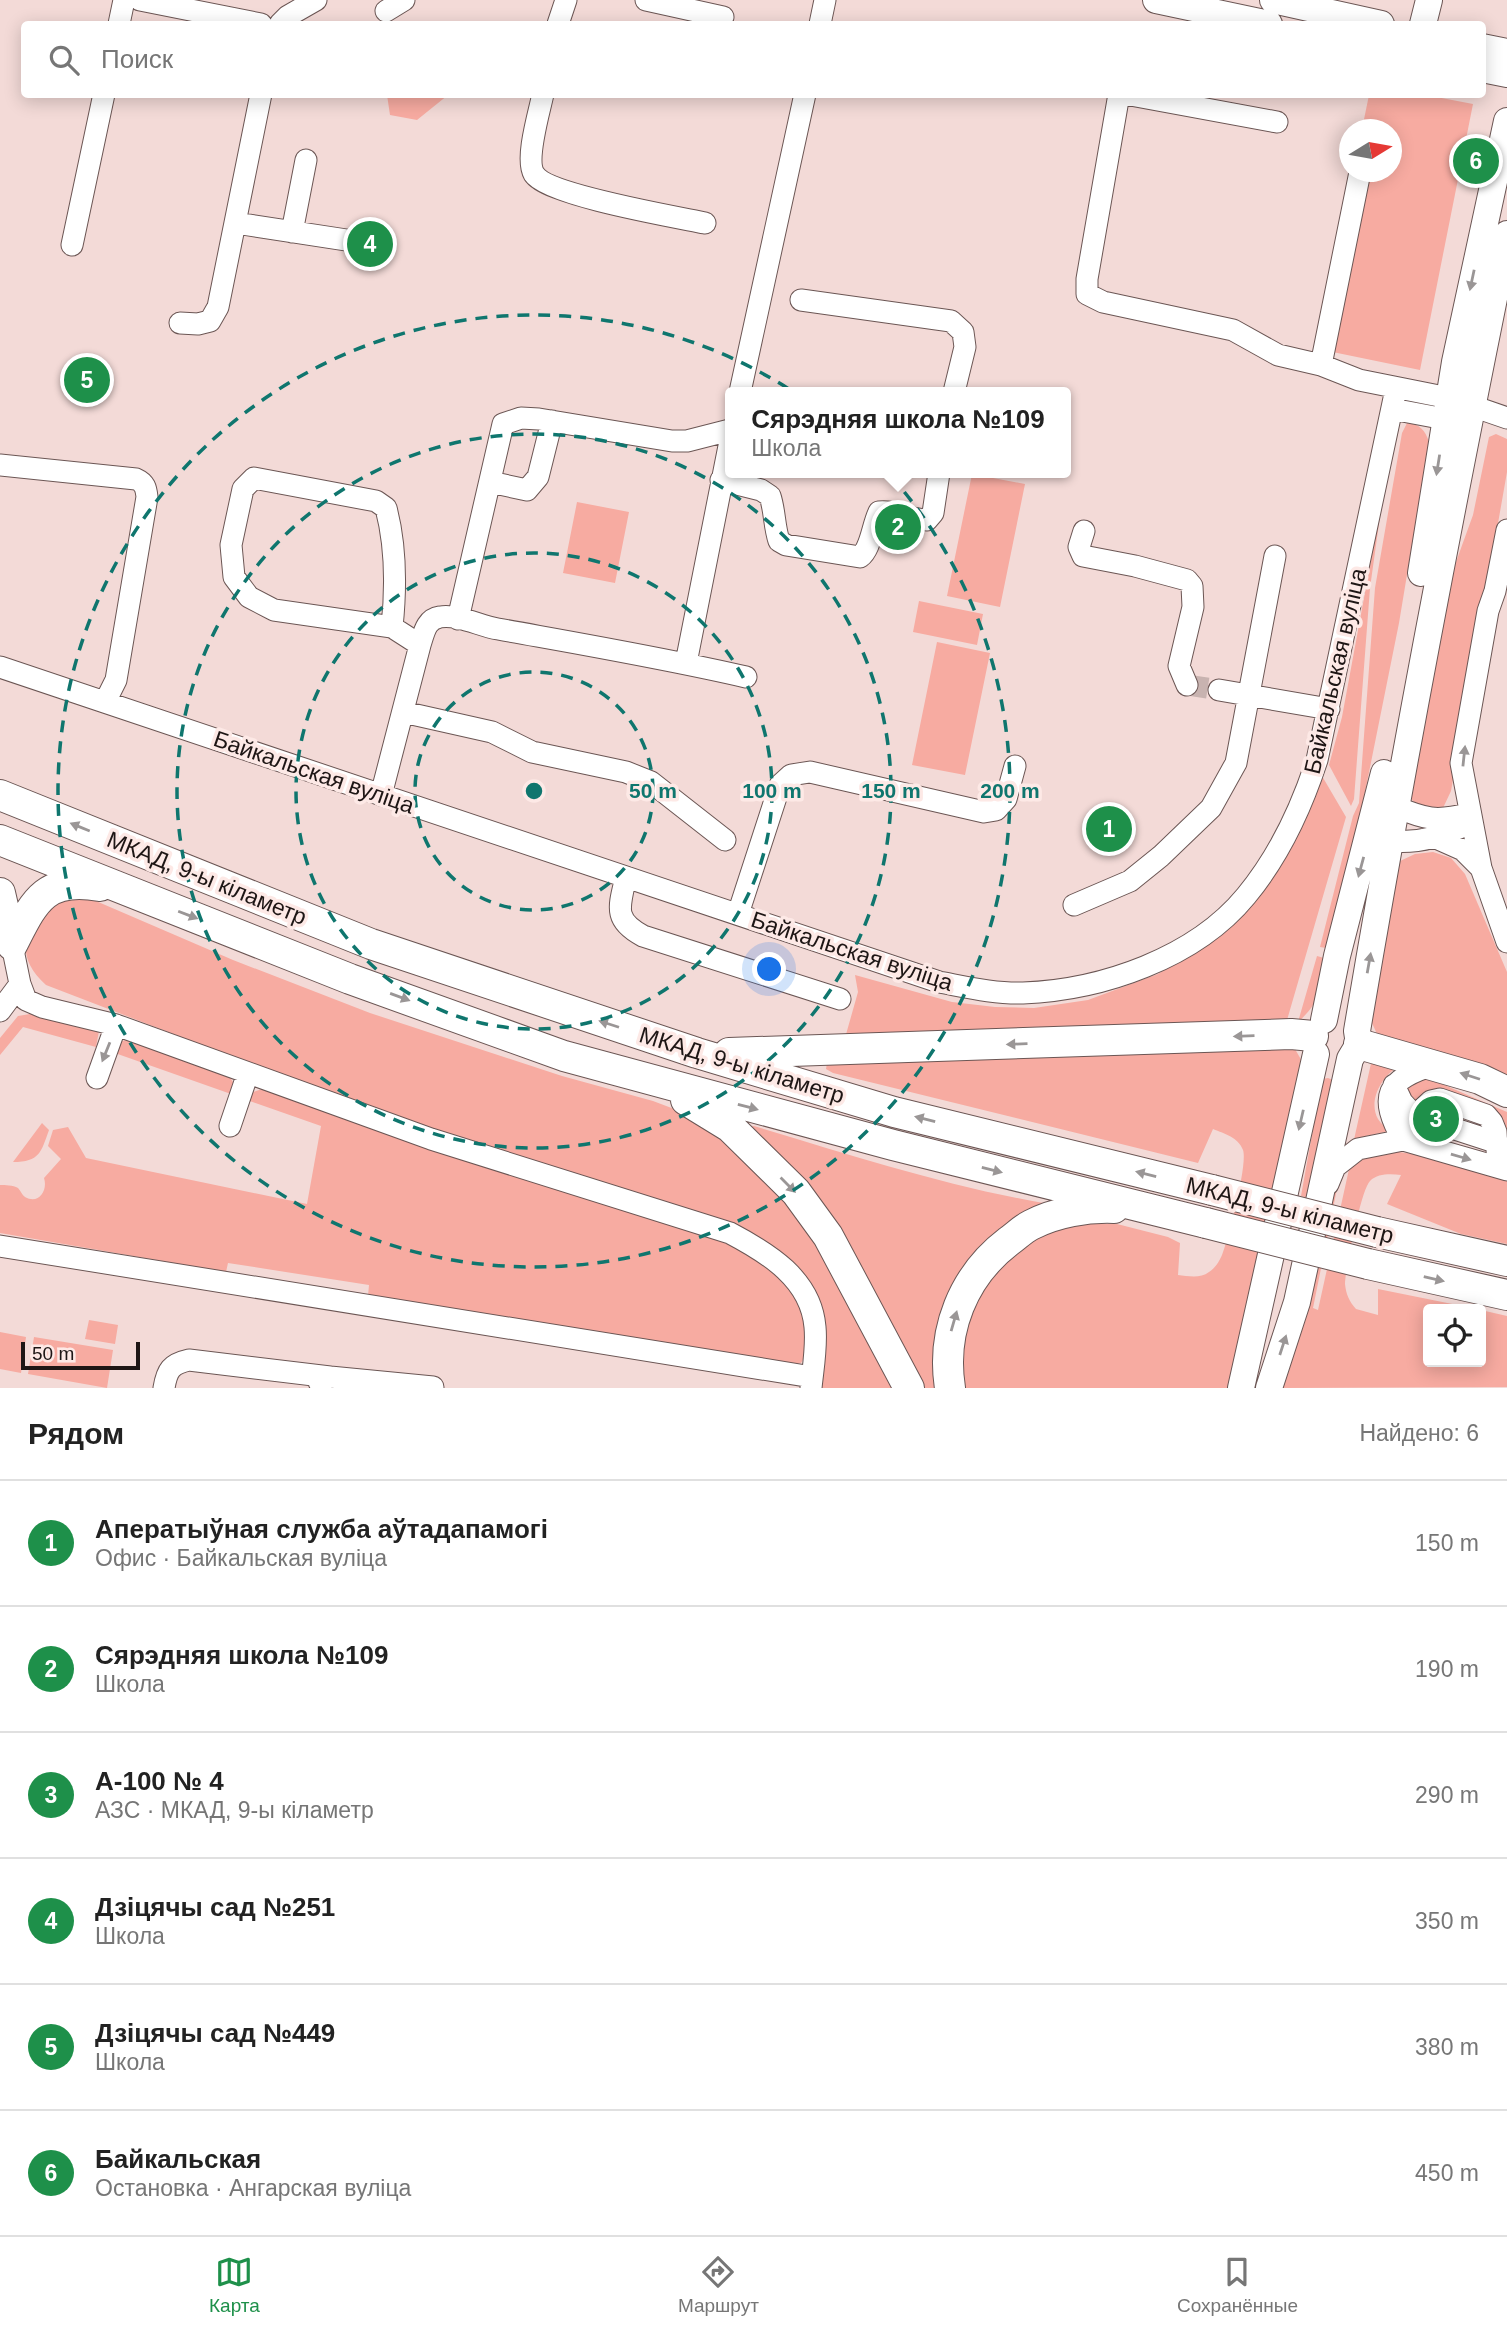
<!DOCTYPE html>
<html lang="ru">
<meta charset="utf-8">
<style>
:root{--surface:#fff;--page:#f2f2f2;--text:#222;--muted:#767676;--line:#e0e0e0;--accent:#1e904a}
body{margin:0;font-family:Arial,sans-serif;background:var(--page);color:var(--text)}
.controls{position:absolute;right:21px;bottom:21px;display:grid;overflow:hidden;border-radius:7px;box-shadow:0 4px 18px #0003}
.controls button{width:63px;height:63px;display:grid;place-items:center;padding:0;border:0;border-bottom:2px solid var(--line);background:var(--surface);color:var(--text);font:35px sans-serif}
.compass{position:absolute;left:1339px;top:119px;width:63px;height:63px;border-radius:50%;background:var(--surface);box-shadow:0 4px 18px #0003;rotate:79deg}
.scale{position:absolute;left:21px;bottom:18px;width:119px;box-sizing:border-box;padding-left:7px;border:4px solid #1e1615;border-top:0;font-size:19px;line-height:24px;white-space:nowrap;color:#1e1615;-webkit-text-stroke:5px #fde9e6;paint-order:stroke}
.you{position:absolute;left:770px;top:970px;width:24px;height:24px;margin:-18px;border:5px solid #fff;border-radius:50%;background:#1a73e8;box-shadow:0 0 0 10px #1a73e833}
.badge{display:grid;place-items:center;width:46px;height:46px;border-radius:50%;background:var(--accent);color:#fff;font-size:23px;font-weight:700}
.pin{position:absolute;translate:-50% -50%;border:4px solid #fff;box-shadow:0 2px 7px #0006}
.popup{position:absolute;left:725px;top:387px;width:346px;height:91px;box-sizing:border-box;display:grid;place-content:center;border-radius:7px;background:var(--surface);filter:drop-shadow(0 2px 5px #0005);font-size:23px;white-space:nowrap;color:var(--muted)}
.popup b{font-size:26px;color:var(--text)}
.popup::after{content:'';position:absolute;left:50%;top:100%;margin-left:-14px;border:14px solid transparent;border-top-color:var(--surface)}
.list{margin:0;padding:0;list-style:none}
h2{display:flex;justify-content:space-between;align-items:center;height:91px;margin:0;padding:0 28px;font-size:30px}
h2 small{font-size:23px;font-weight:400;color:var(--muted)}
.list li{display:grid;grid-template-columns:46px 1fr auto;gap:21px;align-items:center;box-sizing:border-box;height:126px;padding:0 28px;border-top:2px solid var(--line)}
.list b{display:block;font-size:26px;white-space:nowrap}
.list p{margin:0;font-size:23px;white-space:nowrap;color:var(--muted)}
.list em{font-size:23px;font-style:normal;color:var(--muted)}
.icon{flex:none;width:38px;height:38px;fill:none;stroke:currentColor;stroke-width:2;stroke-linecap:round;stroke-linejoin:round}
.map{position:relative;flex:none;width:1507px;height:1388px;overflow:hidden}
.search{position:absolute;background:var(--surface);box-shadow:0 4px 18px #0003;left:21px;right:21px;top:21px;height:77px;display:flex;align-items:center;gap:18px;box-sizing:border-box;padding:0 24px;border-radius:7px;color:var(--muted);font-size:26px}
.sheet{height:847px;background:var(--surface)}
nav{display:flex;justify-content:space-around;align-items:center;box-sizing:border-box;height:98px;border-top:2px solid var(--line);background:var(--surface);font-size:19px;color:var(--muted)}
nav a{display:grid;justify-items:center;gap:4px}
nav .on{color:var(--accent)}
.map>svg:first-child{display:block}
</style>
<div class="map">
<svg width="1507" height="1388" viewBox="0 0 1507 1388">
<rect width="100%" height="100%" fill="#f3dad7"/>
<path fill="#f7aba1" d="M387,95v-1l61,1 -31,25 -27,-5z
M1369,95h57l47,9 -53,266 -102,-21 36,-177h38v-42l-30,-1z
M1407,423c13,1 18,7 22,19l-30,181 -42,209 -31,116 -6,-1 33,-131 6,-13 16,-215 27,-155z
M1496,434l11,5v33l-56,319 -8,17c-15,3 -28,1 -34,-14l43,-221 21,-58 16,-78z
M972,474l53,10 -25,123 -53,-11z
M1383,495l-13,93 -16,211 -3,7 -22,-41 13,-48z
M577,502l52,10 -14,71 -52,-10z
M919,601l64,13 -6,31 -64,-13z
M937,642l53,11 -25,122 -53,-10z
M1322,776l24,41 -61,210 -442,18 15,-53 -3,-17 97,27 43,5 39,1 54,-8 70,-26 60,-39z
M1433,852l18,6 14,16 42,98v110l-130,-48 -5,-11 26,-161 17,-8z
M82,895l151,65 137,53 192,63 91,25 45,17 28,19 95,103 78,148h-79l-13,-107 -10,-16 -26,-20 -31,-17 -308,-100 -144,-50 -242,-93c-35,-32 -18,-56 2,-89z
M1317,956l7,2c-5,30 -2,43 -26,64z
M30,1014h9l60,17 -3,16 -73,-20 -23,28v-17l18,-22z
M131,1039l98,37 4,6 -2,12 -119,-42 10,-11z
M1295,1049l8,14 -68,325h-278l2,-63 53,-76 49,-23 19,-2h37l51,13 12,6 -2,32c10,1 22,4 31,-3 6,-4 10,-10 13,-17 6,-15 26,-92 21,-105 -5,-13 -18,-16 -30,-21l-15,34 -365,-90 -7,-4 1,-6z
M1372,1059l24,9c-15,10 -28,33 -18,51 3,5 8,8 11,12l-23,5 -13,8z
M1328,1078l5,2 -22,119 -10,-3 21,-117z
M1422,1078l20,6 65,28v42l-10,-34 -90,-19v-16z
M262,1089c101,38 204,72 308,103 32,10 65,19 97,29 28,9 59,16 84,33 33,23 76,67 50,109l-11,2 -422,-69 1,-11 -141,-22 -2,9 -226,-39v-48c5,0 13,0 18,3 3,3 4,7 7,9 14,8 23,-7 19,-19l17,-19 -13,-13 5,-16 15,-3 18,31 221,46 14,-78 -74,-26 3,-7z
M42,1123l7,7c-8,22 -9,32 -36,32z
M754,1126c97,29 195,61 295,78l-55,37 -52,147h-23l-169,-261z
M1392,1151l28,4 87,23v66l-46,-10 -74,-30 14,-29c-10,-1 -23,-2 -31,6 -9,9 -25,89 -25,103 1,10 4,17 11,25l22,6v-26l99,20h-49v53h53v-52l26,6v71l-225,1 50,-205 9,-14 -28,139 5,2 33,-150z
M89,1320l29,5 -3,19 -30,-5z
M0,1332l26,5 -5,36 -21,-4z
M34,1337l79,13 -6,38 -79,-14z"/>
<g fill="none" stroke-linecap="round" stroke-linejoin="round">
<path stroke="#c8b3b0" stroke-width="21" stroke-dasharray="21 10" stroke-linecap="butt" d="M1187,685l32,5"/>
<g stroke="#6b5654" stroke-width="23">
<path id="minor" d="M140,0l121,24
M646,0l77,17
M386,11l18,-11
M119,24l5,-24
M280,24l8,-8 28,-16
M558,24l8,-24
M820,24l5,-24
M543,94c-4,19 -18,65 -9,80 13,21 142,43 171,49
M1119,94l-32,185v15l16,8 130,28 45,25 43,10
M1125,94l152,28
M1360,172l-39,193 38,15 90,18 58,20
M236,223l143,22
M292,232l14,-72
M72,245l32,-151
M801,300l150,21 12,11 2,15 -11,45
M180,323l18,1 12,-3 8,-14 43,-213
M740,392l65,-298
M1392,409l53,10 13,-6
M0,465l136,14c9,4 10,9 11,18l-31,183 -11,22
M721,480l40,10 9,6c5,15 4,30 9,45l7,4 74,12c11,-8 12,-31 19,-45 17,-2 31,8 48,8l6,-7 6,-40
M490,482l37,8 11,-13 14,-56
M1507,530l-12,61 -7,20 -27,152 20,105 26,74
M1084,531l-5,16 4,9 52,10 52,14 5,6 1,21 -14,59 8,19
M458,619l45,-195 18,-6 18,1 133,22h15l43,-11
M392,627c4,-38 4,-81 -6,-119l-10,-7 -122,-23 -11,11 -12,56 3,32 15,20 25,13 118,17 28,18
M686,663l44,-222
M0,667l939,315c27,5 56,12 84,11 79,-3 172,-35 223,-97 34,-41 55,-87 71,-136l79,-371
M1219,690l110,19
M403,712l89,20 40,20 94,20 25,10 74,58
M381,795l39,-150c4,-12 6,-26 20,-28 18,-3 40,9 58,12 83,15 166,29 248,48
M1396,807c29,12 40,15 72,7
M1386,826l5,15c30,3 53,-6 80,-18
M1436,838l27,12 18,18
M626,877c-7,30 -13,43 17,59l197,63
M1074,905l56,-24 31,-25 50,-48 25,-45 39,-207
M738,914l42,-129 11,-10 19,-3 174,40 12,-2 10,-11 9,-33
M12,945l8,39 6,16 16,7 74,18 315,114 299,94c38,20 81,46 85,94 2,20 -2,41 -4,61
M0,1011l20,-27
M97,1078l19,-53
M1394,1085l8,17 13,14 83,27
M230,1126l18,-53
M1403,1140l12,-24 16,-15 9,-2 46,16 6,7 4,10 2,35
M1403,1140c-25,-44 -17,-60 30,-75
M1328,1184l7,-17 23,-18 45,-9 104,30
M0,1246l812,131
M319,1382l11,-5 103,10
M164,1388c3,-18 7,-24 25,-28l141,17"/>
</g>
<g stroke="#6b5654" stroke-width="28">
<path id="major" d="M1156,0l113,24
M1273,0l108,24
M1423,24l6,-24
M1482,47l25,5
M1482,69l25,5
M1421,573l34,-211 52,-241
M1324,1020l13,-64 47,-183
M1241,1388l75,-334
M1269,1388l28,-86 53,-243 9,-15 -2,-13c45,-267 96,-532 150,-797"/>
</g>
<g stroke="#6b5654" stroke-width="32">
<path id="highway" d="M0,795l371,149 326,109 197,59 318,78
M0,840l350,139 214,77 329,89 313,78
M0,893l12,52
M12,945c22,-43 32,-69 88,-59
M1359,1044l121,35 27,13
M729,1053l562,-19 22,2
M686,1100l44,27 66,65 32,44 81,152
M1377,1232l130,29
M1368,1264l139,31
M950,1388c-9,-57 13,-112 59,-147 7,-5 14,-12 22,-16 25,-13 56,-18 83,-17"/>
</g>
<use href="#minor" stroke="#fff" stroke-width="21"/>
<use href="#major" stroke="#fff" stroke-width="26"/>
<use href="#highway" stroke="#fff" stroke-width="30"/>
<g stroke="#6b5654" stroke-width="32" stroke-linecap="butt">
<path id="highway-bridge" d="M1212,1190l165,42
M1206,1223l162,41"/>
</g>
<use href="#highway-bridge" stroke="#fff" stroke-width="30"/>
</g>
<defs><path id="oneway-solid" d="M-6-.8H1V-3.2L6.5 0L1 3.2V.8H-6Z" transform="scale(1.75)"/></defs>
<g fill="#9a9696">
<use href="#oneway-solid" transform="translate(1472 280) rotate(102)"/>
<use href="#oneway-solid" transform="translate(1438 465) rotate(99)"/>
<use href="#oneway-solid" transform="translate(1464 756) rotate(-84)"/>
<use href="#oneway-solid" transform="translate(80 827) rotate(-158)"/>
<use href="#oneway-solid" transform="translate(1361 867) rotate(105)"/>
<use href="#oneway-solid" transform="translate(188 915) rotate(21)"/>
<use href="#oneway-solid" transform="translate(1369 963) rotate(-80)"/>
<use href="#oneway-solid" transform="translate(400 997) rotate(20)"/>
<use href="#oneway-solid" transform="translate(609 1024) rotate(-162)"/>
<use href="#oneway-solid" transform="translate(1244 1036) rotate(178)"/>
<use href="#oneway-solid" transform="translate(1017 1044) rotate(178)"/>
<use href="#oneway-solid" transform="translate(106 1052) rotate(112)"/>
<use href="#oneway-solid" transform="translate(1470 1076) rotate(-162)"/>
<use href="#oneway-solid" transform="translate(748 1107) rotate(15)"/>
<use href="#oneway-solid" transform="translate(925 1119) rotate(-166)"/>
<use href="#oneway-solid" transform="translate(1301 1120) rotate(103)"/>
<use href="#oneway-solid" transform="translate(1461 1157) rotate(16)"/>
<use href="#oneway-solid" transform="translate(992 1170) rotate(14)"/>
<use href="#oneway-solid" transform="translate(1146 1174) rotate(-166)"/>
<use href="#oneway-solid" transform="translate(788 1185) rotate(45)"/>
<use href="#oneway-solid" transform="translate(1434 1279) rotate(13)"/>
<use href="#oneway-solid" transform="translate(954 1321) rotate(-74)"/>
<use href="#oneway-solid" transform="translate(1283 1345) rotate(-72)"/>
</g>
<g fill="none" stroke="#0f766e" stroke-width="3.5" stroke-dasharray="12 9">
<circle cx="534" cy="791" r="119"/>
<circle cx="534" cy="791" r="238"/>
<circle cx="534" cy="791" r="357"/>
<circle cx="534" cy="791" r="476"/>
</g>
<g text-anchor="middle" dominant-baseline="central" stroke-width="7" stroke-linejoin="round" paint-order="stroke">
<g font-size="23" fill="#1e1615" stroke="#fde9e6">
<text transform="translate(1335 671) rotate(-77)">Байкальская вуліца</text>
<text transform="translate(314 772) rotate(19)">Байкальская вуліца</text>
<text transform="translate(207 878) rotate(22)">МКАД, 9-ы кіламетр</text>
<text transform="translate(852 951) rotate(18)">Байкальская вуліца</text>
<text transform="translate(742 1065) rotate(17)">МКАД, 9-ы кіламетр</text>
<text transform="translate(1290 1210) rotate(14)">МКАД, 9-ы кіламетр</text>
</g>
</g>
<circle cx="534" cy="791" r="10" fill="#0f766e" stroke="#fde9e6" stroke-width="3.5"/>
<g font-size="21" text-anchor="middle" font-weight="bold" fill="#0f766e" stroke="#fde9e6" stroke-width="7" stroke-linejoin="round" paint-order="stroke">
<text x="653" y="798">50 m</text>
<text x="772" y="798">100 m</text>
<text x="891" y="798">150 m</text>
<text x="1010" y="798">200 m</text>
</g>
</svg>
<div class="controls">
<button><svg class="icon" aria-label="locate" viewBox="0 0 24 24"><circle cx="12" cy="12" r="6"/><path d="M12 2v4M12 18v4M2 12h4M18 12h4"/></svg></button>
</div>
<svg class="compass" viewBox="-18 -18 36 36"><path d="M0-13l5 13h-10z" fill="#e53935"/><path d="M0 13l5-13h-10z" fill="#767676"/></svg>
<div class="scale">50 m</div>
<div class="you"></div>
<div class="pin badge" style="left:1109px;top:829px">1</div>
<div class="pin badge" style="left:898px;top:527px">2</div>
<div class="popup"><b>Сярэдняя школа №109</b>Школа</div>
<div class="pin badge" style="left:1436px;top:1119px">3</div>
<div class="pin badge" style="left:370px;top:244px">4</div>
<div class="pin badge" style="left:87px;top:380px">5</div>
<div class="pin badge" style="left:1476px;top:161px">6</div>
<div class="search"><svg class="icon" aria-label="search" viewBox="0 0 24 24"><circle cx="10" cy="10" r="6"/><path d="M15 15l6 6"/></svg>Поиск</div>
</div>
<section class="sheet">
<h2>Рядом<small>Найдено: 6</small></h2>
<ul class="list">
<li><span class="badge">1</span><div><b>Аператыўная служба аўтадапамогі</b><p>Офис · Байкальская вуліца</p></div><em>150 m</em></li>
<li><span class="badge">2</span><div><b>Сярэдняя школа №109</b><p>Школа</p></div><em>190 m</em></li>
<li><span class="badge">3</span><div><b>А-100 № 4</b><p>АЗС · МКАД, 9-ы кіламетр</p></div><em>290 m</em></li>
<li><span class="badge">4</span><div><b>Дзіцячы сад №251</b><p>Школа</p></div><em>350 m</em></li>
<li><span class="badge">5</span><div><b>Дзіцячы сад №449</b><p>Школа</p></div><em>380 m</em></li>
<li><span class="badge">6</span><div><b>Байкальская</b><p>Остановка · Ангарская вуліца</p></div><em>450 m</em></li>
</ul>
</section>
<nav>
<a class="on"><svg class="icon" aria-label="map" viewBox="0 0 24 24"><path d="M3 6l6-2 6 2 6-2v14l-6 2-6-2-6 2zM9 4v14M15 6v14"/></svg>Карта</a>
<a><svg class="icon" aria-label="directions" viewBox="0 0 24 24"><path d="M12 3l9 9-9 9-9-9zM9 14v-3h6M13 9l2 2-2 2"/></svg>Маршрут</a>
<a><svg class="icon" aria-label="saved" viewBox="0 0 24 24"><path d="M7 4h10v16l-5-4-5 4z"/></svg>Сохранённые</a>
</nav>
